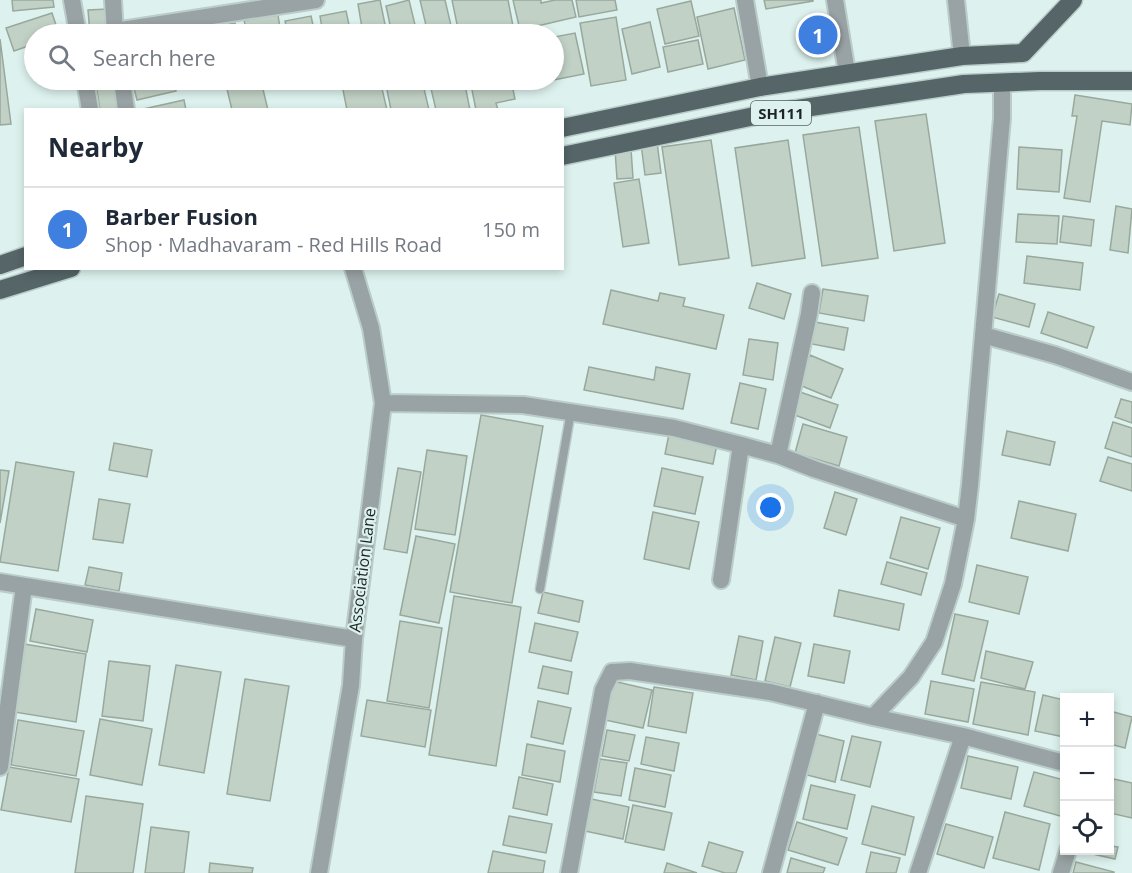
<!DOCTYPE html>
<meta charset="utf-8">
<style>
:root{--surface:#fff;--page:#f2f2f3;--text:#1f2937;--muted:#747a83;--line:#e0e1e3;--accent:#b04b19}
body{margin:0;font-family:"Open Sans",sans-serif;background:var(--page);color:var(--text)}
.controls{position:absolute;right:18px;bottom:18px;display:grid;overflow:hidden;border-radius:0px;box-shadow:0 3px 9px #0003}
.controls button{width:54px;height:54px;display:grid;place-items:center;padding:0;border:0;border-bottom:2px solid var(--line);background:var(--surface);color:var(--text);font:30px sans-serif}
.you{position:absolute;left:771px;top:508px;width:21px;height:21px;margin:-15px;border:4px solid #fff;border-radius:50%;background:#1a73e8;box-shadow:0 0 0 9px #1a73e833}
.badge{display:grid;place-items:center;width:39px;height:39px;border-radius:50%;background:var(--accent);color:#fff;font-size:20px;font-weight:700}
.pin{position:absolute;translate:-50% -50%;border:3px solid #fff;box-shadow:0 2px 6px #0006}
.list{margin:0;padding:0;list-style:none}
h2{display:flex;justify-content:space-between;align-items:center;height:78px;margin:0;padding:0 24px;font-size:26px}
h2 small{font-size:20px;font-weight:400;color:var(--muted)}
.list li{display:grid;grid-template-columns:39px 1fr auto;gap:18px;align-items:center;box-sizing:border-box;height:84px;padding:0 24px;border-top:2px solid var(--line)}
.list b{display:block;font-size:22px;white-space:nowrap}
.list p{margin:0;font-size:20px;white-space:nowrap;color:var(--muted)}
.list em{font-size:20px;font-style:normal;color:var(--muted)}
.icon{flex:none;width:33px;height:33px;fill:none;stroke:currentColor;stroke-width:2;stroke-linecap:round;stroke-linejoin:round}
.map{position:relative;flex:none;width:1132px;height:873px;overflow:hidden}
.search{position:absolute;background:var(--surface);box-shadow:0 3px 9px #0003;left:24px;top:24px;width:540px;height:66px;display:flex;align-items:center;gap:15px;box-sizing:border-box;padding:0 21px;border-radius:33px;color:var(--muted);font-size:22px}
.panel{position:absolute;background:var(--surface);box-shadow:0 3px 9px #0003;left:24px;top:108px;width:540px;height:162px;border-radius:0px}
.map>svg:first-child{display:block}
</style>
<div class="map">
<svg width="1132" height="873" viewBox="0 0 1132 873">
<rect width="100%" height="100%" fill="#ddf2ee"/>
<path fill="#c1d1c5" stroke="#99a89d" stroke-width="1.5" d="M12,0h41l1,7 -41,4z
M380,0l7,34h-24l-5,-30z
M409,0l8,33 -25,1 -6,-28z
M420,0h25l8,34h-25z
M452,0h56l5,26 -42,8h-12z
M513,0h28v3l14,-3h17l4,17 -56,13z
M576,0h39l2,10 -38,7z
M764,0h49v1l-47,8z
M691,1l8,35 -34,8 -8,-35z
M734,8l11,52 -37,9 -11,-52z
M108,9l3,25h-21l-2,-24z
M346,11l5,23h-28l-3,-18z
M52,13l7,21h-25v10l-20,7 -8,-23z
M278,15l3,19h-34l-3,-14z
M311,16l4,18h-27l-3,-13z
M616,17l10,63 -35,6 -11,-63z
M650,22l10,45 -28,7 -10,-45z
M235,23l2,11h-30l-1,-6z
M575,33l9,41 -66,13 -1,-7h37v-43z
M0,39l11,85 -11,1z
M698,40l5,24 -35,8 -5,-25z
M115,80l4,30h-19l-4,-27z
M132,80h41l3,11 -39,9z
M341,80h39l7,30h-40z
M385,80h37l7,30h-38z
M429,80h35l6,30h-34z
M470,80h41l4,19 -19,4 2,7h-22z
M261,81l7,29h-36l-5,-21z
M1075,95l57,9 -2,21 -28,-4 -12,81 -26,-4 13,-82h-5z
M184,100l2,10h-47z
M926,114l19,129 -51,8 -19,-130z
M859,127l19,131 -56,8 -19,-131z
M711,140l18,118 -50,7 -17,-118z
M788,140l17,118 -53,8 -17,-118z
M657,142l4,31 -16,2 -4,-31z
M1019,147l43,3 -3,42 -42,-3z
M631,149l2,29 -16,1 -2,-29z
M639,179l10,64 -26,4 -9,-64z
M1116,206l16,3 -4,44 -18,-3z
M1018,214l41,2 -2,28 -41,-2z
M1063,216l31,4 -3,26 -31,-4z
M1027,256l56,7 -3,27 -56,-7z
M757,283l34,11 -7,25 -35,-11z
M823,289l45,7 -4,25 -45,-8z
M611,290l47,11 2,-8 25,5 -2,8 41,9 -8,34 -113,-25z
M999,294l36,10 -6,23 -37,-10z
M1048,312l46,15 -7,21 -46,-15z
M815,322l33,6 -4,22 -32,-6z
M749,339l29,4 -5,37 -30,-5z
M810,355l33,14 -12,29 -34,-14z
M589,367l65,13 2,-13 34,7 -7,35 -99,-19z
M740,383l26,6 -8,40 -27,-6z
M800,392l38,13 -8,23 -38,-14z
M1121,399l11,3v21l-17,-6z
M481,415l62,11 -31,177 -62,-11z
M1113,422l19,6v29l-27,-9z
M803,424l44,13 -8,29 -44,-13z
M1007,431l48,11 -5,23 -48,-10z
M669,434l48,10 -4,20 -48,-10z
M114,443l38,7 -5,27 -38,-7z
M427,450l40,6 -12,79 -40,-6z
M1108,457l24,7v27l-32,-10z
M16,462l58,10 -16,99 -58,-9z
M398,468l23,4 -14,81 -23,-4z
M662,468l41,9 -8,37 -41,-8z
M0,470l9,1 -9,52z
M835,492l22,7 -11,36 -22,-7z
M99,499l31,5 -7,39 -30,-4z
M1019,501l57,13 -8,37 -57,-13z
M653,512l46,10 -10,47 -45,-10z
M901,517l39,11 -12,41 -38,-11z
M416,536l39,8 -16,79 -39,-8z
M887,562l40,11 -6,22 -40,-11z
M977,565l51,12 -9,37 -50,-12z
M89,567l33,6 -3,18 -34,-6z
M839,590l65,14 -5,26 -65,-14z
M543,592l40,9 -4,21 -41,-9z
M454,596l67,11 -25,159 -67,-11z
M36,609l57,11 -6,32 -57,-11z
M955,614l33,7 -14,60 -32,-7z
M400,621l42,7 -13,80 -42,-7z
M535,623l43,9 -7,29 -42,-9z
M739,636l24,5 -7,39 -25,-5z
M775,637l26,6 -11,44 -25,-6z
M24,644l62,10 -10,68 -62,-10z
M814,644l36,7 -6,32 -36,-7z
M986,651l47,11 -8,27 -44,-11z
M109,661l41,5 -7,55 -41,-5z
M176,665l45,7 -17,101 -45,-8z
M543,666l29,6 -4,22 -30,-6z
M245,679l44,7 -19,115 -43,-7z
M613,681l39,9 -9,38 -38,-8z
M931,681l43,8 -6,33 -43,-8z
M981,682l54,10 -7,43 -55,-11z
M654,687l39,6 -7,40 -38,-7z
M1043,695l21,5v37l-29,-6z
M367,700l64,10 -6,37 -64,-11z
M538,701l33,7 -8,36 -32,-7z
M1110,711l22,6 -7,31 -15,-4z
M100,719l52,10 -10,56 -52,-10z
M18,720l66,11 -8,45 -65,-11z
M607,730l28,5 -6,26 -27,-5z
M816,734l28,7 -9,41 -28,-7z
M852,736l29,6 -11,45 -29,-7z
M646,737l33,6 -5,28 -33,-7z
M527,744l38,7 -5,31 -38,-7z
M968,756l50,11 -7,32 -50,-11z
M600,759l27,4 -6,33 -27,-4z
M9,767l70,12 -8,43 -70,-12z
M635,768l36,7 -6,32 -36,-7z
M1034,772l30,8v37l-40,-11z
M519,777l34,7 -6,31 -34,-7z
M1114,779l18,4v35l-22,-5v-24h1z
M811,785l44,10 -8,34 -44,-10z
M86,796l57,8 -10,69h-58z
M587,798l42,9 -6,32 -43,-9z
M633,805l39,8 -8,37 -39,-8z
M872,806l42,11 -9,38 -43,-11z
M1005,812l45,12 -11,46 -46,-12z
M509,816l43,8 -6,29 -43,-8z
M797,822l50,16 -9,27 -50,-15z
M946,824l47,13 -9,31 -47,-14z
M151,827l38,5 -5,41h-39z
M709,842l34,10 -7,21h-11l-23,-7z
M1110,846l8,1 -3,12 -40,-9h35z
M493,851l52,10 -2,12h-55z
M871,852l29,6 -4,15h-30z
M791,858l34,10 -2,5h-36z
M1076,862l38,10v1h-41z
M210,863l43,5 -1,5h-43z
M667,863l30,10h-33z"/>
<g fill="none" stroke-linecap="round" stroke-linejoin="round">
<g stroke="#bacdc9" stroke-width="11">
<path id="lane" d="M540,589l31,-178"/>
</g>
<g stroke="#bacdc9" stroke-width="20">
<path id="street" d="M72,0l6,34
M113,0l2,34
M745,0l15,87
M835,0l12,73
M956,0l6,56
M115,31l201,-31
M85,80l5,30
M122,80l4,30
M983,335l72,20 77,27
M383,403l140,2 151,23 67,17 -20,135
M741,445l37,10 36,14 152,50
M778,455l31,-141 3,-21
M0,582l354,57
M873,717l38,-40 23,-35 19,-58 13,-65 4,-34 32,-367v-34
M0,767l24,-181
M319,873l32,-188 3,-46 29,-236 -12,-75 -18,-60
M569,873l34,-183 9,-18 18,-1 140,21 103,25 90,19 101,27
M771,873l46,-170
M918,873l45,-137
M1061,873l7,-23"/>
</g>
<g stroke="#bacdc9" stroke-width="21">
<path id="primary" d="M562,128l198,-41 202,-31 61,-3 50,-53
M562,156l202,-42 200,-30 76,-3h92
M0,265l26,-9
M0,290l71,-22"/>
</g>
<use href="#lane" stroke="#99a2a4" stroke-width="8"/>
<use href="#street" stroke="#99a2a4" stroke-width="16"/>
<use href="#primary" stroke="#556568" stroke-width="18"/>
</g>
<g text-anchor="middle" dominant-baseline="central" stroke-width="4.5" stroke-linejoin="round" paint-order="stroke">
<rect fill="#ddf2ee" stroke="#576260" stroke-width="1.5" x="751" y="101" width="60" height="24" rx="4.5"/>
<g font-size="15" font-weight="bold" fill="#1d2423">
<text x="781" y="113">SH111</text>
</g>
<g font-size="16" fill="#1d2423" stroke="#ddf2ee">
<text transform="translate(362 570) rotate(-83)">Association Lane</text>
</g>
</g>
</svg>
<div class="controls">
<button>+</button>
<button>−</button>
<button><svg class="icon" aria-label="locate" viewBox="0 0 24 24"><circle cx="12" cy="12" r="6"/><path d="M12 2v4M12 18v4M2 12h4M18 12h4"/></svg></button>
</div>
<div class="you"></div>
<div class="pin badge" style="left:818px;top:35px;background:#3f7fe0">1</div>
<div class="search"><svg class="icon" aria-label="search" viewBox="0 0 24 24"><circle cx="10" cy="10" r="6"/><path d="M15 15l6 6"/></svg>Search here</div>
<section class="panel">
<h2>Nearby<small></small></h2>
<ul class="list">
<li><span class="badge" style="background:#3f7fe0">1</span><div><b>Barber Fusion</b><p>Shop · Madhavaram - Red Hills Road</p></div><em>150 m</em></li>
</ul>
</section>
</div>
